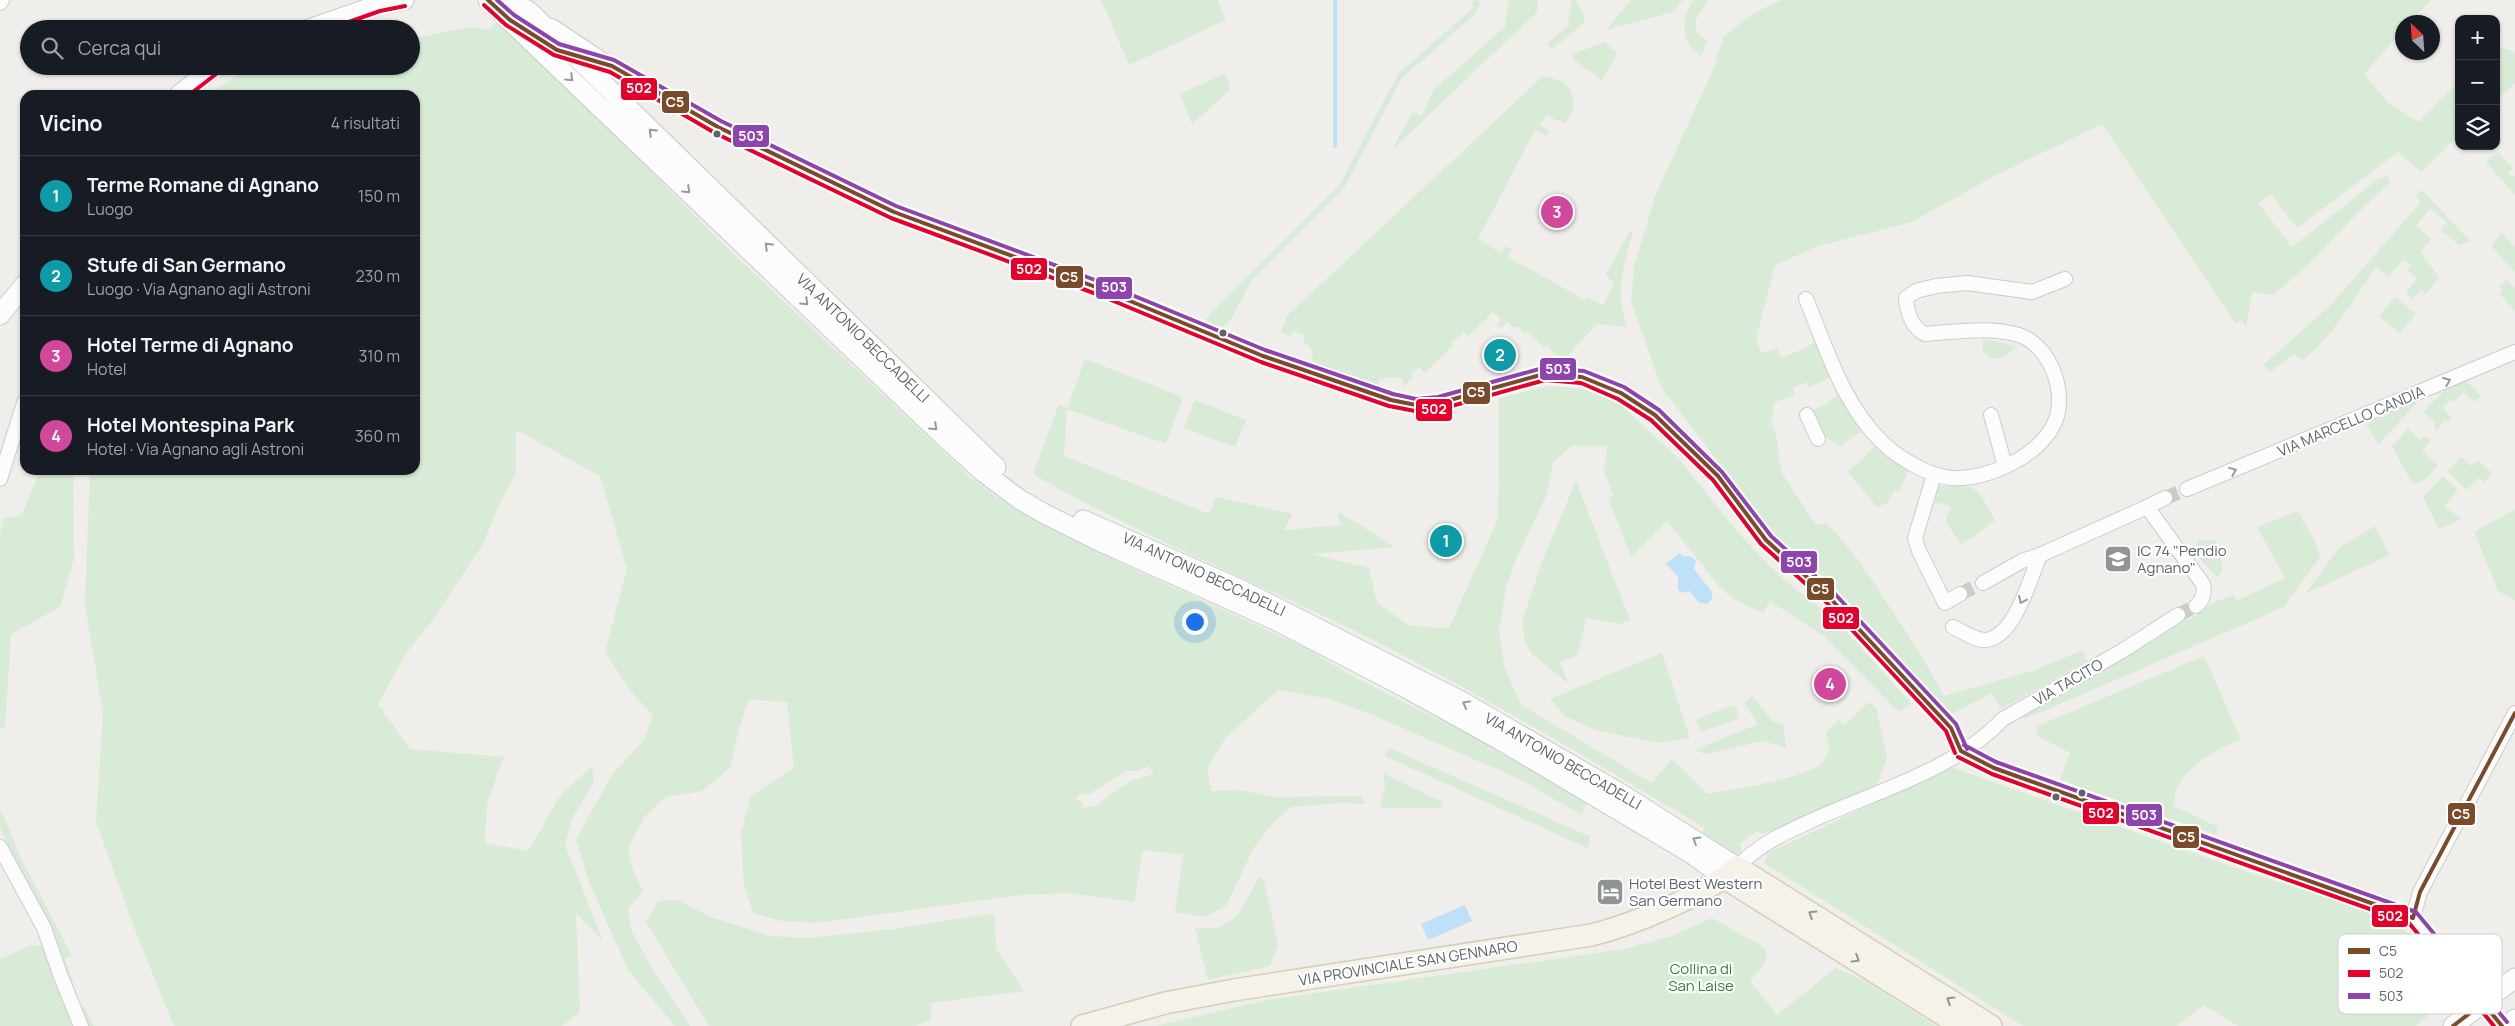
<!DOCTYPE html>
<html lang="it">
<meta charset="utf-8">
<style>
:root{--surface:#171b24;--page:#242831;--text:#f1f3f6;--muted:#9ea1a6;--line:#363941;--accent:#b45309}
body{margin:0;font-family:Manrope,sans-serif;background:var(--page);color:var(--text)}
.controls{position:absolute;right:15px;top:15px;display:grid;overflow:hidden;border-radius:10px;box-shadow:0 1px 4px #0004}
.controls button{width:45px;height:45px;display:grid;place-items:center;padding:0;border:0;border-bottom:1px solid var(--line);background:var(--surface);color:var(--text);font:25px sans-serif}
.compass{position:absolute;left:2395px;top:15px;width:45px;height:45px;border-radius:50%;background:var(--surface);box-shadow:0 1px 4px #0004;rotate:335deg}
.you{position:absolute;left:1194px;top:621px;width:18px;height:18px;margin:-12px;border:4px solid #fff;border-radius:50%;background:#1a73e8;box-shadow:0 0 0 8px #1a73e833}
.badge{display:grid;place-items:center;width:32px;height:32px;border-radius:50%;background:var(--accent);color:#fff;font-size:16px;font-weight:700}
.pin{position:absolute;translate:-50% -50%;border:2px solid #fff;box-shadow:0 1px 5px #0006}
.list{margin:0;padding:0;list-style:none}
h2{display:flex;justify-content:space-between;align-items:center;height:65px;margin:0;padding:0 20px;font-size:21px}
h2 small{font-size:16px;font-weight:400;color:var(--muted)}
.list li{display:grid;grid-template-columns:32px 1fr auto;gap:15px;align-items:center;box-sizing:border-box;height:80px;padding:0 20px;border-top:1px solid var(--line)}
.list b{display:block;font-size:19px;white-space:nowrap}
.list p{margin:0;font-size:16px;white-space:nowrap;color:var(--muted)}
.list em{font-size:16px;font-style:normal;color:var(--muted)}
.icon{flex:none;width:28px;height:28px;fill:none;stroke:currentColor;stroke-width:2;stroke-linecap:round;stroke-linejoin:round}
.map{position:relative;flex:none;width:2515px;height:1026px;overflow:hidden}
.search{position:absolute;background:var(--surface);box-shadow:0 1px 4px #0004;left:20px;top:20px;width:400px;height:55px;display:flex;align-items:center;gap:12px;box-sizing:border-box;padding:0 18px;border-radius:28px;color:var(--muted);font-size:19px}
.panel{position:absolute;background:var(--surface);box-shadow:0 1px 4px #0004;left:20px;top:90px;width:400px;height:385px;border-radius:15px}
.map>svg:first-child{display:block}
</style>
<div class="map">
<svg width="2515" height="1026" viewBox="0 0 2515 1026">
<rect width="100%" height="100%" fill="#efeeea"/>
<path fill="#d8ebd6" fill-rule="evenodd" d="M1101,0h116l9,20 -97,45z
M1473,0l8,1 -6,13 -73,64 -58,110 -92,92 -21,39 -11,11 -15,-6 4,-9 130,-129 59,-112 75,-66z
M1509,0h29l-1,12 -145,138 20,-38 10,4 11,-26 72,-63z
M1572,0h4l9,17 -2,7 -31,25 -5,-6 21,-17z
M1631,0h52l-10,12 -67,18z
M1694,0h15l-13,19v13l12,9 -7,15c-21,-12 -21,-39 -7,-56z
M1781,0h650l-21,22h-8v9l-38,43 24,29 31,19 40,-41v54l-38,37 -23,-20 -101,76 -26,-34 -13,9 34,44 85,-67 10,-4 4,6c-42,35 -75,81 -119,113l-20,-3 -6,35 -5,-7 -5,4 -134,-200 -106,51 -84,47 -94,24 -43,19 -19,74 5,14 17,-5 3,10 25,-10 10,-8 14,38 -21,9 -2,-5 -14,6 2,7 -20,7 -4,18 6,19 4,33 33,50 3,3 10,-2 33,39 58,88 26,46 88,-25 51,-21 4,11 -86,48 -9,-16 -44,23 -64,-67 -54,-65 -45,-36 -35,-45 -89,-116 -30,-86 3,-34 21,-71 58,-126 11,-34 30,-23z
M498,21l83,79 139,141 252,238 30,22 123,64 179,82 45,27 84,43 85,40 69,44 -5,14 -65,-37 -144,-63 -43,-16 -52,-9 -52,47 -19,31 4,23 28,-1 36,7 85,-1 6,8 -28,-1 -47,4 -18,16 -20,26 -27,57 -22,11 -29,-5 8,-57 -40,-5 -9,52 -65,-9 -48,2 -205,28 -36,-2 -27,-8 -9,-29 -3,-52 10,-36 43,-28 -7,-66 -38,-3 -11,33 -7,35 -29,24 -36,6 -21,19 -17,32 5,22 10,21 -15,18 3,21 21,39 38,57h-15l-47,-56 -39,-88 -13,-42 37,-67 31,-33 9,-24 -23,-26 -25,-38 22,-83 -27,-93 -84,-46v44l-17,31 -16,39 -49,74 -29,37 -27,49 32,45 94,8 -17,46 -2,40 43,8 32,-55 32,-30 2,15 -22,38 -7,26 38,96 -27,-28 4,99 -18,14h-388l-36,-88 -42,-116 7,-110 -18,-107 5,-135h325v-375h-206l24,-17 25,-12h153v-27l60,-12 17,3zM1149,766l5,8 -24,7 -35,25 -13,2v-6l-7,-2 7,-7 7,1 38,-23h12z
M1605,42l12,11 -15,27 -28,-20 -1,-6z
M2496,48l13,1 6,4v30l-19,17z
M1226,73l4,17 -38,34 -12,-30z
M1543,76c25,6 29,7 31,34l-9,14 -19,-9 -6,10 9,5 -3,6 -11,-6 -57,109 23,14 4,-7 7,3 -4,8 77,43 3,-3 15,8 11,-21 -8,-10 24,-43 3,2c-10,35 -18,58 -6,94l-30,-3 -35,38 -15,-17 -3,2 -17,-16 -2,2 -8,-7 -3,2 -7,-6 -6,6 -4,-3 4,-5 -8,-8 -25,24 -4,-4 -13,11 2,3 -28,27 -6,-6 -8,7 3,2 -12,12 1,-9c-10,-3 -17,-3 -26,2l3,7 -66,-24 -3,-15 -8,-8 2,-6 -12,-4 -2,6 -10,-5 6,-16z
M2498,152l15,16 -5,6 7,3v18l-29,-33z
M2422,190l49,52 -12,3 -18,-15 6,-8 -17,-13 -14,17 15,13 -10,13 18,26 -13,16 -5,-4 -8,9 -7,-7 11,-13 -10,-9 4,-5 -7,-6 -16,18 -12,-10c-21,30 -44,71 -73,93l-9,-6 -24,18 -7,-7 67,-59 90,-103 -4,-7z
M2502,233l13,14v25l-24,-26z
M2507,280l8,8v23l-16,-18 4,-3 -4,-4z
M2395,297l21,17 -16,19 -21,-17z
M1983,339l34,7 -12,11 -12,2 -10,-7z
M1085,359l98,38 -17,47 -99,-35 -3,47 145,58 7,-17 77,17 -9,16 56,-5 -2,-14 56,36 -83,7 58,14 8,35 33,23 39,2 49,-109 1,-121 51,-12 36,3 33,14 59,55 62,77 44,45 52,40 75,83 -12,9 -76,-77 -53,-34 -7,12 -30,-14 -14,-13 -52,-65 -36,36 -23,-59 5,-3 -9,-23 3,-26h-35l-19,16 -6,32 -31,65 -10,29 -7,42 5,36 17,39 131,78 20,-24 36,35c25,-5 100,-15 116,-33 7,-8 5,-20 1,-29l14,-12 5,5 25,-23 7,6 11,49 -10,28 -113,49 -8,-2 -16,12 2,11 -10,-3 -31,-18 4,-6c-106,-63 -212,-127 -322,-183 -116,-59 -238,-106 -350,-171l26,-70 8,4z
M2464,379l17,17 -6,6 -12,-9 -10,9 -3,-3 -7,9 9,10 -3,4 -4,-2 -8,11 -3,-4 2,-4 -13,-11 24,-24z
M1837,394l25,37 -22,15 -22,-14 -8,-20 16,-8z
M1195,400l51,20 -11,27 -51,-19z
M2418,401l-40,44 -11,-21z
M2408,429l12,11 6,-4 5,4 -9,11 16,14 -12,14 -11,5 -4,-3 -19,-35z
M1875,445l19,17 14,9 -9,21 -4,-2 -8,13 -10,4 -30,-36 15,-11z
M2461,457l10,9 7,-6 14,13 -8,9 -6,-4 -11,12 -20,-19z
M40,470h33l1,88 -14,49 -49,27 -6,93 -5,1v-192l3,-17 19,-4z
M2443,476l15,14 -14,16 17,13 -22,10 -16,-32z
M1576,481l54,139 -10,4 -34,-6 -8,37 -18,7 8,21 -36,-29 -7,-11 -3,-21 21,-63z
M1938,485c11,3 20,0 31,2 12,2 20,24 26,34l-34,24 -15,-23 4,-16 -15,-4z
M2515,509v92l-17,-10 -24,-59z
M2298,511l17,30 5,16 -36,50 -259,112 -3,-4 108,-61 35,-24 32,-15 15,-12 22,-8 2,6 49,-23 -28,-51z
M2375,526l15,29 -85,39 34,-46z
M2199,540h17l7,29 -5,9 -26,-27z
M1662,653l28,85 -32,5 -63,-13 -31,-14 -14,-17z
M2204,656l37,83c-25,10 -73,36 -66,68l43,20 -2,8 -156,-55 10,-27 -33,-17v-10z
M1753,696l19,25 11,3 3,24 -22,-7 -59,13 -10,-4 63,-26 -14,-21z
M1735,705l5,13 -39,14 -5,-13z
M1389,748l202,89 -4,11 -202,-92z
M1951,767l299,106 145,46 62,75 -42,32h-177l-34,-21 -28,21h-153l-259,-163 4,-10z
M1383,773l59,29v6h-62l5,-22z
M0,811l5,7 14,36 53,102 -7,3 17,50 3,-1 9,18h-8l-76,-169 -10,-31z
M1259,878l5,2 14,65 -8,21 -62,14 -13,-52h23l19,-12z
M677,900l34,17 59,19 38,2 86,-9 101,-16 1,36 28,42 -92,12 -1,16 -16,7h-206l-63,-104 12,-21z
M1712,918l48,27 7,8 -3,12 -14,16 27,34 59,-47 33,15 67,43h-780l111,-26 358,-51 50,-14z
M32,945l12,1 21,60 10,20h-75v-67z"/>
<path fill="#bfe0f9" d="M1679,553l4,3h6l7,4 -2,9 18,23v7l-5,5 -9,-2 -8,-11 -8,2 -4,-3v-13l-12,-13z
M1465,905l7,16 -44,19 -7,-16z"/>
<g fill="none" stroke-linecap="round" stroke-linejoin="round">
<path stroke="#bfe0f9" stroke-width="4" d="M1335,0v146"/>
<path stroke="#cbcbca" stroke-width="14" stroke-dasharray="14 7" stroke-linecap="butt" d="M2165,498l22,-9
M1960,594l23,-11
M2178,615l18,-9"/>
<g stroke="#cbcccc" stroke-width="16">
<path id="street" d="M0,3l2,-3
M552,26l60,40 106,61 176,85 207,77 162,67 128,44 25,5 23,-2 105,-29 38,3 39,16 34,22 63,61 48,64 64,58 121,130 10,23
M1806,299c21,50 36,104 76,143 16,16 47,34 69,36 36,2 87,-21 103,-54 9,-19 5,-44 -5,-62 -6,-11 -17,-23 -30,-27 -32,-9 -62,-3 -94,-1 -13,-6 -18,-22 -19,-36l10,-7 20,-5 31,-3 65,9 33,-13
M1807,415l11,24
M1991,415l14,51
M1934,475l-19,63 4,13 26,52 15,-9
M0,479l25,-79
M2187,489l328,-137
M2147,507l18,-9
M1983,583l39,-22 18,-6 107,-48 56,77c2,9 0,16 -7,22
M1953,627c9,4 21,13 32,13 30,-2 45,-62 55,-85
M1961,751l33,17 419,150 89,108
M0,847l44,81 17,49 20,49
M1737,867c26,-26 52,-36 85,-51 60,-26 136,-49 181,-97l119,-68 56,-36
M2413,918l7,-26 95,-179"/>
</g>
<g stroke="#cacacb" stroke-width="21">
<path id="secondary" d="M488,0l452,433 43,39 36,27 24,14 56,28 176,79 129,67 96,53 192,114 33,24
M511,0l19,12 466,455
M309,29l69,-24 26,-5
M179,95l37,-29
M0,315l25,-31
M1083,520l159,70 221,112 157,91 117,74
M2453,1026l62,-48
M2505,1026l10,-7"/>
</g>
<g stroke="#d7ceb8" stroke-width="24">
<path id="primary" d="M1725,878l236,148
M1082,1026l83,-23 69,-13 357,-55c41,-10 115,-40 146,-68l254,159"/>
</g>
<use href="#street" stroke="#fdfcfc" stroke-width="14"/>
<use href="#secondary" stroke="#fdfcfc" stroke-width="19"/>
<use href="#primary" stroke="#f4f2e9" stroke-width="21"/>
<g stroke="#fff" stroke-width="8">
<path id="bus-1" d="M488,0l22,20 47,30 55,16 106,61 176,85 207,77 162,67 128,44 25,5 23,-2 105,-29 38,3 39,16 34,22 63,61 48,64 64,58 121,130 10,23
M1961,751l33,17 419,150
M2413,918l7,-26 95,-179
M2453,1026l30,-23 19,23"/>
</g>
<g stroke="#fff" stroke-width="8">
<path id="bus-2" d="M484,5l22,20 48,30 56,17 105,61 176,85 208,77 162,67 128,44 26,5 26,-2 104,-29 36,3 37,16 33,21 62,60 48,64 65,58 120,129 9,22
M329,29l51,-18 25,-5
M189,95l31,-24
M1958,757l34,17 417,149 85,103"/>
</g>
<g stroke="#fff" stroke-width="8">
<path id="bus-3" d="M497,0l17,15 45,29 55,16 107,61 175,85 207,77 162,67 128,44 23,5 22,-2 105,-29 41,3 40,16 35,23 63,62 49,64 64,58 121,130 11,25
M1964,745l32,17 420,150 91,110"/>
</g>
<use href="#bus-1" stroke="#7a4b2a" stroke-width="4"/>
<use href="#bus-2" stroke="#e4002b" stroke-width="4"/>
<use href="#bus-3" stroke="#8e44ad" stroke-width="4"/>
</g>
<defs><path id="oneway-chevron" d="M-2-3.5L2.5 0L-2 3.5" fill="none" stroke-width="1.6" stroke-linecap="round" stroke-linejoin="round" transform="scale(1.25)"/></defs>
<g stroke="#96999c">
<use href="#oneway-chevron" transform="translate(570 78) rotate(44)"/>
<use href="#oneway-chevron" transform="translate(652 132) rotate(-136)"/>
<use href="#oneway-chevron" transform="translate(687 190) rotate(44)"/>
<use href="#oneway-chevron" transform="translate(768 246) rotate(-136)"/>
<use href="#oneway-chevron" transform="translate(805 302) rotate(44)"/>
<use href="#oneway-chevron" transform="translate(2447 381) rotate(-23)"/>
<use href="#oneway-chevron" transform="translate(934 427) rotate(44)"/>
<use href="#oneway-chevron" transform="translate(2233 471) rotate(-22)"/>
<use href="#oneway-chevron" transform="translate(2022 600) rotate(115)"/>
<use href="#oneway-chevron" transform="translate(1466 704) rotate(-151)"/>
<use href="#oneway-chevron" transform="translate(1696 840) rotate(-149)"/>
</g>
<g stroke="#939595">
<use href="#oneway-chevron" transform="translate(1812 914) rotate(-148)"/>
<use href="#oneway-chevron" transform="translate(1856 959) rotate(32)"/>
<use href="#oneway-chevron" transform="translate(1950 1000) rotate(-148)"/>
</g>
<defs>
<g id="school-square" transform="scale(1.4375)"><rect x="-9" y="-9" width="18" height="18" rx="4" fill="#919496" stroke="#fff"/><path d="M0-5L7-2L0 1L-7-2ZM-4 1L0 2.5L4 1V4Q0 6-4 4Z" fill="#fff"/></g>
<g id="hotel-square" transform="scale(1.4375)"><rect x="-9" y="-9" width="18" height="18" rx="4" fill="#919496" stroke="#fff"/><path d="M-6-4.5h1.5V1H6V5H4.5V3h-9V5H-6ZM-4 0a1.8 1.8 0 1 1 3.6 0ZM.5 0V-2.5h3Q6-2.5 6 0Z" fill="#fff"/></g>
</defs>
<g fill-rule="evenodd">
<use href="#school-square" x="2118" y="559"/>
<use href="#hotel-square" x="1610" y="892"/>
</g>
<g fill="#5f6368" stroke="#fff" stroke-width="2">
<circle cx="717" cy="134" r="4.5"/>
<circle cx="1223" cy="333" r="4.5"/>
<circle cx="2082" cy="793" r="4.5"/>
<circle cx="2056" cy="797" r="4.5"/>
</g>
<g text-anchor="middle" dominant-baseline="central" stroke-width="4.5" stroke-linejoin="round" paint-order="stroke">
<g font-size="15" fill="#5f6368" stroke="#fff">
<text transform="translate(863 338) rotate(44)">VIA ANTONIO BECCADELLI</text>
<text transform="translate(2351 421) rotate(-23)">VIA MARCELLO CANDIA</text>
<text transform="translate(1204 574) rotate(25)">VIA ANTONIO BECCADELLI</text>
<text transform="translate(2068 682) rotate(-30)">VIA TACITO</text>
<text transform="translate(1563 761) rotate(30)">VIA ANTONIO BECCADELLI</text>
<text transform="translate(1408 963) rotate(-9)">VIA PROVINCIALE SAN GENNARO</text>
</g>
<g font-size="15" fill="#5f6368" stroke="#fff" text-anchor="start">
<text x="2137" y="550">IC 74 "Pendio<tspan x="2137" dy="17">Agnano"</tspan></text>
<text x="1629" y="883">Hotel Best Western<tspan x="1629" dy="17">San Germano</tspan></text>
</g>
<g font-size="15" fill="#348238" stroke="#fff">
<text x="1701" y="968">Collina di<tspan x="1701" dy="17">San Laise</tspan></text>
</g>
</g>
<rect x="2338" y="934" width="164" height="80" rx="8" fill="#fff" stroke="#cfd0d2" stroke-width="1"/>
<rect x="2348" y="948" width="22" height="6" fill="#7a4b2a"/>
<rect x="2348" y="970" width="22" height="7" fill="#e4002b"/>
<rect x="2348" y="993" width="22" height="6" fill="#8e44ad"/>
<g font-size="14" fill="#5f6368">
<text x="2379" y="956">C5</text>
<text x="2379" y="978">502</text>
<text x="2379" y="1001">503</text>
</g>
<g stroke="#fff" stroke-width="2">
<rect x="620" y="77" width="38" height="24" rx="5" fill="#e4002b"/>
<rect x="661" y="90" width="29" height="24" rx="5" fill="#7a4b2a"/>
<rect x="732" y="124" width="38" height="24" rx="5" fill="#8e44ad"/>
<rect x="1010" y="257" width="38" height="24" rx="5" fill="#e4002b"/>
<rect x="1055" y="265" width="29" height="24" rx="5" fill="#7a4b2a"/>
<rect x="1095" y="276" width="38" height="24" rx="5" fill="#8e44ad"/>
<rect x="1539" y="357" width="38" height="24" rx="5" fill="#8e44ad"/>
<rect x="1462" y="381" width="29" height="24" rx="5" fill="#7a4b2a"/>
<rect x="1415" y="398" width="38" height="24" rx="5" fill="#e4002b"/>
<rect x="1780" y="550" width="38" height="24" rx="5" fill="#8e44ad"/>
<rect x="1806" y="577" width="29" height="24" rx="5" fill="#7a4b2a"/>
<rect x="1822" y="606" width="38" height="24" rx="5" fill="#e4002b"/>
<rect x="2082" y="801" width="38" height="24" rx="5" fill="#e4002b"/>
<rect x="2447" y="802" width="29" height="24" rx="5" fill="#7a4b2a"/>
<rect x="2125" y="803" width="38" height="24" rx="5" fill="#8e44ad"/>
<rect x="2172" y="825" width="28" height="24" rx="5" fill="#7a4b2a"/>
<rect x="2371" y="904" width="38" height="24" rx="5" fill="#e4002b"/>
</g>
<g font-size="14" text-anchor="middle" font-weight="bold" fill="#fff">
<text x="639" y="93">502</text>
<text x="675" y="107">C5</text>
<text x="751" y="141">503</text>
<text x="1029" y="274">502</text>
<text x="1069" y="282">C5</text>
<text x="1114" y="292">503</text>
<text x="1558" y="374">503</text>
<text x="1476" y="397">C5</text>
<text x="1434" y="414">502</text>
<text x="1799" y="567">503</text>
<text x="1820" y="594">C5</text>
<text x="1841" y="623">502</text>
<text x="2101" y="818">502</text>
<text x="2461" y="819">C5</text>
<text x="2144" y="820">503</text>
<text x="2186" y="842">C5</text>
<text x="2390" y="921">502</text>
</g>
</svg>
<div class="controls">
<button>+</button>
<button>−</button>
<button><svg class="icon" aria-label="layers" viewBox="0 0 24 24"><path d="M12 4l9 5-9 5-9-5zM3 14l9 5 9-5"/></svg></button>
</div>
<svg class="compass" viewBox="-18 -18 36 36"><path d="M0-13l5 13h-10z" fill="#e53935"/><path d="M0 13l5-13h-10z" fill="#9ea1a6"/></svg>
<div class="you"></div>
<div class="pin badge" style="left:1446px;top:541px;background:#0f9aa8">1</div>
<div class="pin badge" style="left:1500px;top:355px;background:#0f9aa8">2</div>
<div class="pin badge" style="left:1557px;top:212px;background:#d1479c">3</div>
<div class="pin badge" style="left:1830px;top:684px;background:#d1479c">4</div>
<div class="search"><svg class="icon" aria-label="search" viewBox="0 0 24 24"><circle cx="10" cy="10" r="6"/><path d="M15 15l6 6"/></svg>Cerca qui</div>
<section class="panel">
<h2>Vicino<small>4 risultati</small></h2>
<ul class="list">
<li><span class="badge" style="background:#0f9aa8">1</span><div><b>Terme Romane di Agnano</b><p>Luogo</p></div><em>150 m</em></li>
<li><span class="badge" style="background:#0f9aa8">2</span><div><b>Stufe di San Germano</b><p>Luogo · Via Agnano agli Astroni</p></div><em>230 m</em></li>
<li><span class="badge" style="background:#d1479c">3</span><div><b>Hotel Terme di Agnano</b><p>Hotel</p></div><em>310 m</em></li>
<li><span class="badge" style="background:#d1479c">4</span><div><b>Hotel Montespina Park</b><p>Hotel · Via Agnano agli Astroni</p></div><em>360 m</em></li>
</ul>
</section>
</div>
